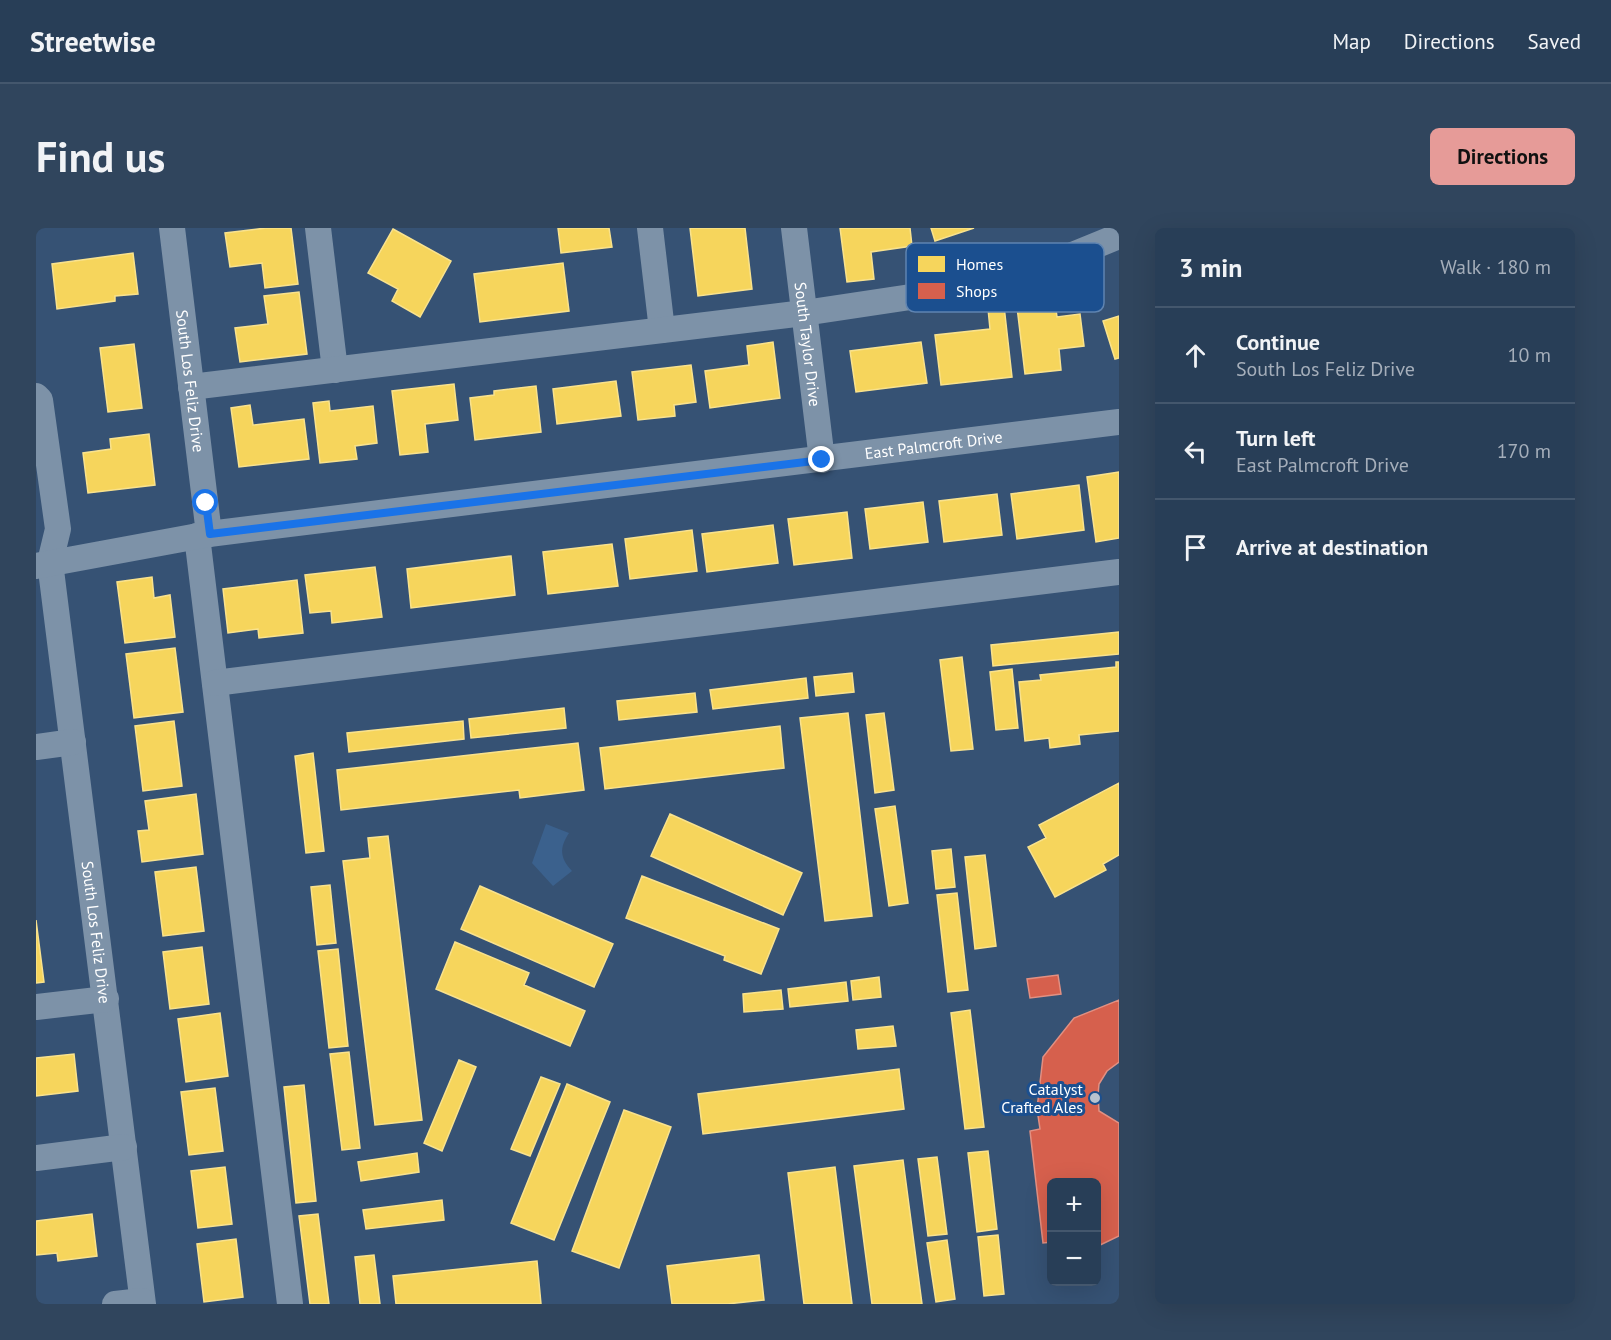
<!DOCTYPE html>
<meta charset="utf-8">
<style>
:root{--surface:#283e57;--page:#30455d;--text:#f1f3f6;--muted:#a5aeba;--line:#44576d;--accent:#e69b98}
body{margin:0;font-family:"PT Sans",sans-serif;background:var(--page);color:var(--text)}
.controls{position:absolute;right:18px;bottom:18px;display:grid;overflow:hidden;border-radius:9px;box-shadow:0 6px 24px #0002}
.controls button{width:54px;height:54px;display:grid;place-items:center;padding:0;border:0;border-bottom:2px solid var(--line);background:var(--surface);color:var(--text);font:30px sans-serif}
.stop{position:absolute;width:18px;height:18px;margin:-14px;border:4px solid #1a73e8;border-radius:50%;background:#fff}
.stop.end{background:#1a73e8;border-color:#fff;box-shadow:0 2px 6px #0008}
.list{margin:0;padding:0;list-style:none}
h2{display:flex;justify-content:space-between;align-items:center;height:78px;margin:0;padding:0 24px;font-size:26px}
h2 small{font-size:20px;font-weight:400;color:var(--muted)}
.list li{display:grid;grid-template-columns:39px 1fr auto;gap:18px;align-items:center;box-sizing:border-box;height:96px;padding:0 24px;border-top:2px solid var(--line)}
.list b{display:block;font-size:22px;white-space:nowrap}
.list p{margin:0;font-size:20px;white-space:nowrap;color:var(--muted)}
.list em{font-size:20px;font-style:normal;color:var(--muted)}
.icon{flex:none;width:33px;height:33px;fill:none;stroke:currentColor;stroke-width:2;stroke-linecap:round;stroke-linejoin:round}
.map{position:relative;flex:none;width:1083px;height:1076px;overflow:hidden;border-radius:9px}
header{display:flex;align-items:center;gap:36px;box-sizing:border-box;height:84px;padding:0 30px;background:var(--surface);border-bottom:2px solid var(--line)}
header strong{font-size:28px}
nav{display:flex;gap:33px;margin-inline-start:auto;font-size:21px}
.intro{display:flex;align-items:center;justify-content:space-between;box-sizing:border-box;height:144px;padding:0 36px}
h1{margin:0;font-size:42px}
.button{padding:15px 27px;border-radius:9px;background:var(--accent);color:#111;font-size:21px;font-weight:700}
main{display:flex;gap:36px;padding:0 36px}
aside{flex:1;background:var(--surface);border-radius:9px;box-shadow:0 6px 24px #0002}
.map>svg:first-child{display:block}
</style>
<header>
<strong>Streetwise</strong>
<nav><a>Map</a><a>Directions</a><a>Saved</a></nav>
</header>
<div class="intro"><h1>Find us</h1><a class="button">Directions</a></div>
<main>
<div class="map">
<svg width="1083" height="1076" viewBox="0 0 1083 1076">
<rect width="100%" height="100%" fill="#365274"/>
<path fill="#3b618d" d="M510,596l23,9c-10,15 -9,25 3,38l-19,15 -21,-23z"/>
<path fill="#f6d55c" stroke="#f9e28d" stroke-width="1.5" d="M230,0h25l7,56 -33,4 -3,-25 -32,4 -5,-34z
M522,0h51l3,19 -51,6z
M654,0h55l7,61 -54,7z
M804,0h70l2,18 -41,6 3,27 -27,3z
M895,0h43l-39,13z
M357,1l58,32 -31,56 -28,-16 6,-12 -30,-16z
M97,25l5,41 -23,2v5l-58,8 -5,-45z
M527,35l6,48 -89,11 -6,-48z
M263,64l8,62 -67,8 -5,-34 33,-4 -4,-28z
M967,69l9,80 -71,8 -6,-50 55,-6 -3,-31z
M1019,74l2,15 23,-3 4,32 -25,3 2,21 -36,4 -8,-67z
M1083,88v42l-4,1 -12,-38z
M737,114l7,56 -70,10 -5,-37 44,-6 -2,-19z
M885,114l6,41 -71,9 -6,-41z
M98,116l8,64 -34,4 -8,-64z
M655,137l5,37 -22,3 1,11 -37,4 -6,-48z
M580,153l5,35 -64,8 -4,-35z
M418,156l4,36 -33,4 3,28 -28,3 -8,-64z
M500,158l5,46 -66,8 -5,-42 24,-3v-4z
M293,173l1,10 43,-5 4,37 -22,3 2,13 -37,4 -7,-60z
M214,177l3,20 51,-6 5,40 -70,8 -8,-59z
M113,206l6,51 -67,8 -5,-40 28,-4 -1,-10z
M1083,244v66l-23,4 -9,-65z
M1043,257l5,45 -67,9 -6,-45z
M961,266l5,41 -58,7 -5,-41z
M887,274l5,40 -58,7 -5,-40z
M811,284l5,46 -58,7 -6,-46z
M737,297l5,38 -71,9 -5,-38z
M656,302l5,41 -67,8 -5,-40z
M576,316l6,42 -70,8 -5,-42z
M475,328l4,39 -104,13 -4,-39z
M339,339l7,50 -50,6 -1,-12 -21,2 -5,-38z
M116,349l2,21 16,-3 5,42 -50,6 -8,-61z
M261,352l6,53 -44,5 -1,-9 -30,4 -5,-44z
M1083,404v22l-126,12 -2,-21z
M139,420l8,64 -49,6 -8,-64z
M926,429l11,92 -22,2 -11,-91z
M1080,434h3v69l-40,4 1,9 -30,4 -1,-10 -24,3 -6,-59 22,-2 -1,-5 76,-8z
M976,441l6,59 -22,2 -6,-58z
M816,445l2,19 -38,4 -2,-19z
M770,450l2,20 -95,11 -3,-19z
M659,465l2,19 -78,8 -2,-19z
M528,480l2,20 -95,10 -2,-19z
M812,485l24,203 -47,5 -25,-203z
M848,485l10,77 -19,3 -9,-78z
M138,493l8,65 -39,5 -8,-65z
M427,493l1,18 -115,13 -2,-19z
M744,498l4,42 -179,21 -5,-41z
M542,515l6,47 -64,8 -1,-8 -178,20 -4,-40z
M277,525l11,98 -18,2 -11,-97z
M1083,555v72l-16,9 3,6 -51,27 -27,-50 18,-9 -7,-13z
M160,566l7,60 -61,8 -4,-31 11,-1 -4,-29z
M859,578l13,97 -19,3 -14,-97z
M634,586l132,59 -19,42 -132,-59z
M352,608l34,284 -47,5 -32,-264 27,-3 -2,-20z
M915,621l4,38 -19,2 -4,-38z
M949,627l11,91 -21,3 -10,-92z
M160,639l8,64 -41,5 -8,-64z
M606,648l137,53 -18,45 -37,-14 1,-4 -99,-38z
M294,657l6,58 -19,2 -6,-58z
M444,658l133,58 -19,43 -133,-58z
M921,665l11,97 -20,2 -11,-97z
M0,692l8,62 -8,1z
M419,714l74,31 -5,12 61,26 -15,35 -134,-57z
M166,719l7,57 -39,5 -7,-57z
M302,721l10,97 -19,2 -11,-97z
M843,749l2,20 -28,3 -2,-19z
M810,754l2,19 -58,6 -2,-18z
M745,762l2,19 -39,3 -1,-18z
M934,782l14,117 -19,2 -14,-116z
M184,785l8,63 -42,6 -8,-63z
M857,798l3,20 -38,3 -2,-19z
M313,824l11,96 -18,2 -12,-96z
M38,826l4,37 -42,5v-38z
M423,832l17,7 -34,84 -18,-8z
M863,841l5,40 -201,25 -5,-40z
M505,849l19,7 -30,72 -19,-7z
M531,856l43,18 -56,138 -43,-17z
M268,857l12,116 -20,2 -12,-116z
M179,860l8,63 -34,4 -8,-63z
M588,882l47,17 -52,141 -47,-17z
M952,923l9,78 -20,3 -9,-79z
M381,925l2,19 -58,9 -3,-19z
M901,929l10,77 -19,2 -10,-77z
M867,932l19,144h-50l-18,-138z
M189,939l7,57 -34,4 -7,-57z
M799,939l17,137h-48l-16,-131z
M406,972l2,20 -78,9 -3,-19z
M56,986l5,42 -39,5 -1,-8 -21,2v-34z
M282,986l11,90h-19l-11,-88z
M962,1007l6,59 -20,2 -6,-59z
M200,1011l7,58 -39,5 -7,-58z
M911,1012l8,59 -19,3 -9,-59z
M338,1027l6,49h-20l-5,-47z
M723,1027l5,45 -37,4h-55l-5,-38z
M501,1033l4,43h-145l-3,-28z"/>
<path fill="#d6604d" stroke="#e29082" stroke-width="1.5" d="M1022,747l3,19 -31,4 -3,-19z
M1083,772v62l-12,9 -8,13 -1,11 1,16 20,12v113l-23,11v-65h-44v60l-9,1 -13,-112 10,-2 -3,-20 6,-52 31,-39z"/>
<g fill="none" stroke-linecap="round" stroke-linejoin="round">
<g stroke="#7d92a8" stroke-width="26">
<path id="s1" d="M136,0l37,306"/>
<path d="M282,0l17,142"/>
<path d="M614,0l12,102"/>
<path id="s2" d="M758,0l28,232"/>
<path d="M155,159l613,-74 173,-26 49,-13 93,-38"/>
<path id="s3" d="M0,168l4,4 18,129 -8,33 93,742"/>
<path d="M161,308l93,768"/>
<path id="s4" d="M0,338l173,-32 910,-112"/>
<path d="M179,455l904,-111"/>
<path d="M0,519l37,-5"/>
<path d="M0,779l70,-8"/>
<path d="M0,930l88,-11"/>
<path d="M79,1076l27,-3"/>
</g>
</g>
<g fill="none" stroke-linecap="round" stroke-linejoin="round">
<path stroke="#1a73e8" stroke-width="8" d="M170,275l4,31 612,-74"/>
</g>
<circle fill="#b9c2ce" stroke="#1b4f8f" stroke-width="2" cx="1059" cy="870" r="6"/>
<g text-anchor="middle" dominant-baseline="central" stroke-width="6" stroke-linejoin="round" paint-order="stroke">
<g font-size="16" fill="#fff" stroke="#1b4f8f">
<text stroke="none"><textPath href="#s2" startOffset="117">South Taylor Drive</textPath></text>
<text stroke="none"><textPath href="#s1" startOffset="154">South Los Feliz Drive</textPath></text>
<text stroke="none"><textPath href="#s4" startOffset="906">East Palmcroft Drive</textPath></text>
<text stroke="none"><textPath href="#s3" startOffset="543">South Los Feliz Drive</textPath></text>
</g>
<g font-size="16" fill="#fff" stroke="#1b4f8f" text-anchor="end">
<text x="1047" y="861">Catalyst<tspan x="1047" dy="18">Crafted Ales</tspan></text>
</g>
</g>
<rect x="870" y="15" width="198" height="69" rx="9" fill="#1b4f8f" stroke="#5f84b1" stroke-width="1.5"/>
<rect x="882" y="28" width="27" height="16" fill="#f6d55c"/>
<rect x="882" y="55" width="27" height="16" fill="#d6604d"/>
<g font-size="16" fill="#fff">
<text x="920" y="42">Homes</text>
<text x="920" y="69">Shops</text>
</g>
</svg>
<div class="controls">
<button>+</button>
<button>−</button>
</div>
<div class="stop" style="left:170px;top:275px"></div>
<div class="stop end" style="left:786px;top:232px"></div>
</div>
<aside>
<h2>3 min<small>Walk · 180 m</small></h2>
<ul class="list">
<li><svg class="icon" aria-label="ahead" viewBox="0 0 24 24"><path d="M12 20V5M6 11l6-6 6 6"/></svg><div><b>Continue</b><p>South Los Feliz Drive</p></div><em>10 m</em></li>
<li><svg class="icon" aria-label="left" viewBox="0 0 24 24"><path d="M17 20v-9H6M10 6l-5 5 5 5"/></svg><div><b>Turn left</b><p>East Palmcroft Drive</p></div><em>170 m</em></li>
<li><svg class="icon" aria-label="arrive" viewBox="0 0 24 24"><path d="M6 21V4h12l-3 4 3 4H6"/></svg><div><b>Arrive at destination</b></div></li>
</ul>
</aside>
</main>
